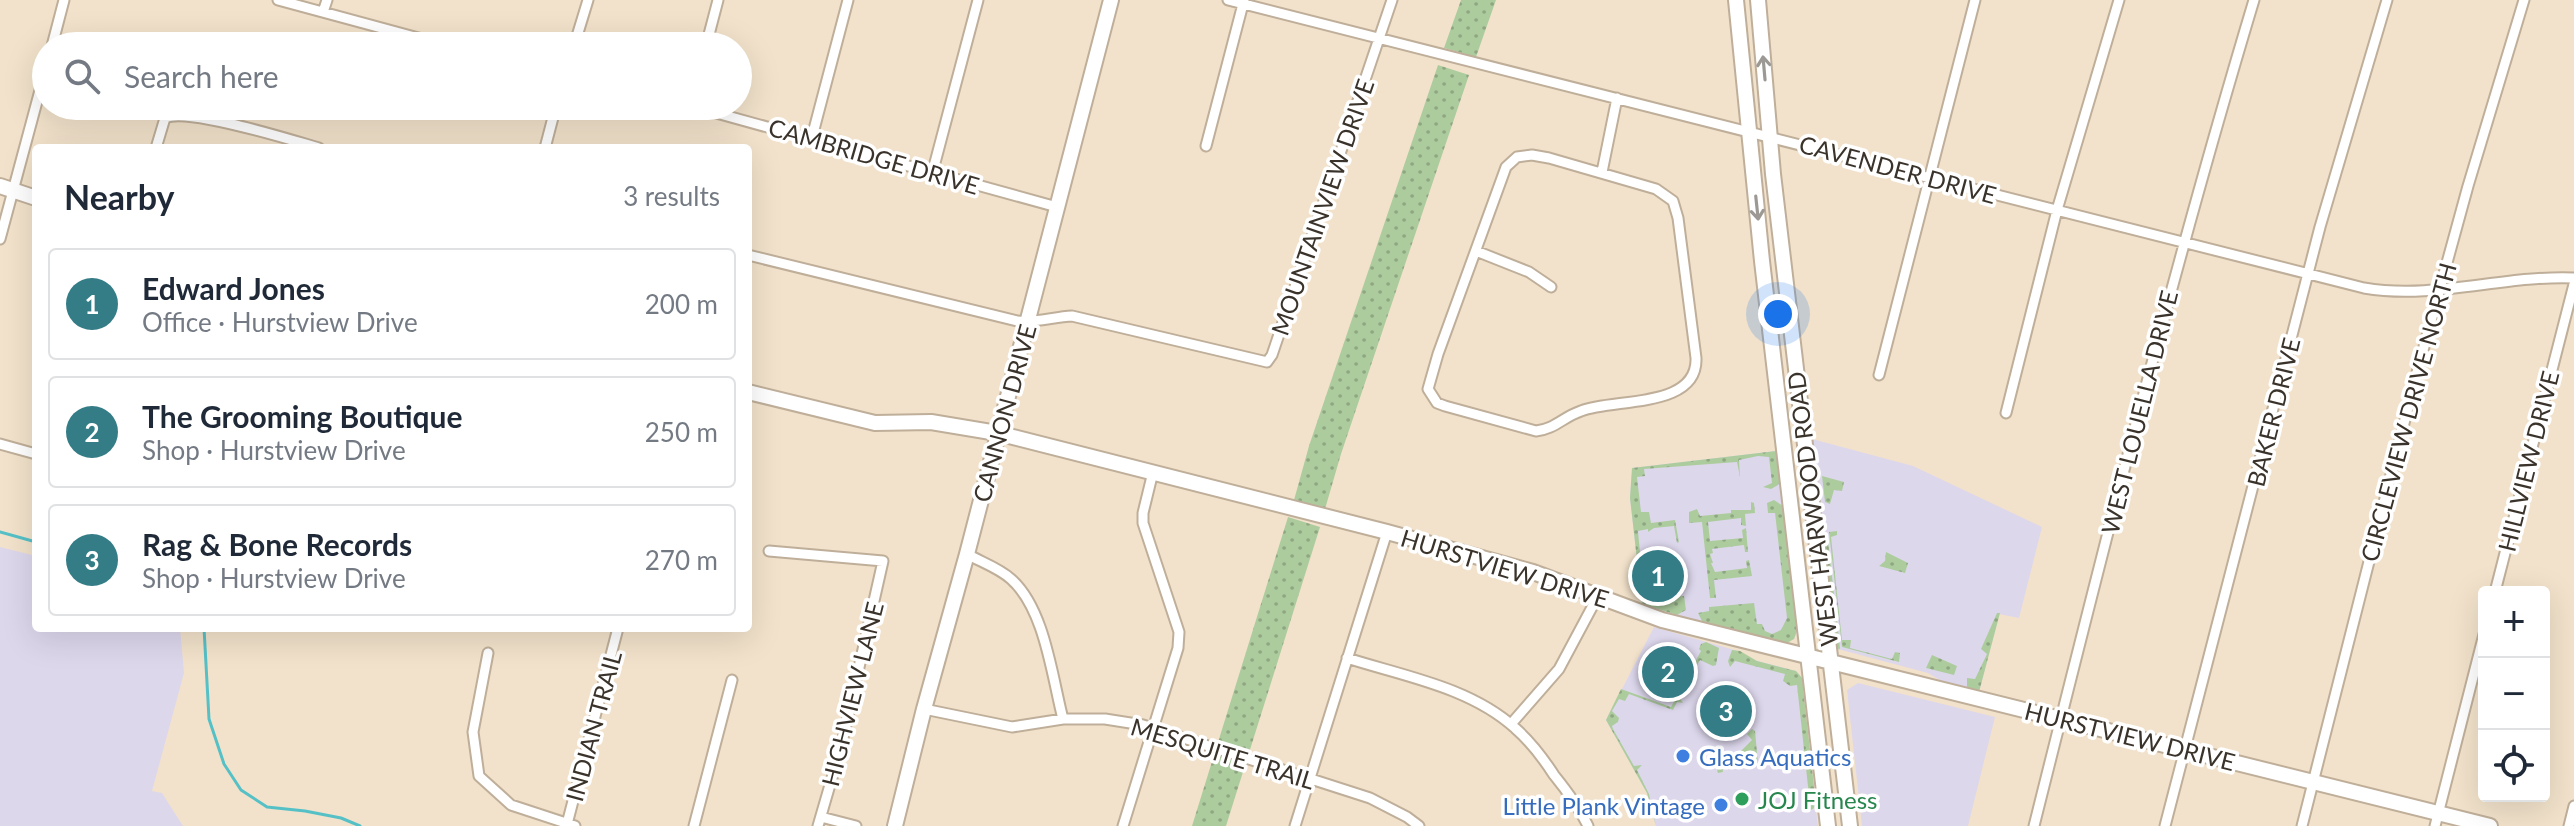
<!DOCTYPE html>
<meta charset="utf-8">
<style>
:root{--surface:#fff;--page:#f6f6f7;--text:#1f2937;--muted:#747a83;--line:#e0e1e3;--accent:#347c86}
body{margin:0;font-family:Lato,sans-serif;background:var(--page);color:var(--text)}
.controls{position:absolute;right:24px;bottom:24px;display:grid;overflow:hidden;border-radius:8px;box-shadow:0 8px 32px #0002}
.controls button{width:72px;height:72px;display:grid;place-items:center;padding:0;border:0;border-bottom:2px solid var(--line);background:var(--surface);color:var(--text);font:40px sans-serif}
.you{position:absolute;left:1778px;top:314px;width:28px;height:28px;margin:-20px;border:6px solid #fff;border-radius:50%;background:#1a73e8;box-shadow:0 0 0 12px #1a73e833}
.badge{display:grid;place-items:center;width:52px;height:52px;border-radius:50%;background:var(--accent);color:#fff;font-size:26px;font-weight:700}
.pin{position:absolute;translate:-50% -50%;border:4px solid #fff;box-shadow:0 2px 8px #0006}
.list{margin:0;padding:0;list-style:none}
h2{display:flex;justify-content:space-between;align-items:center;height:104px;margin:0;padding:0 32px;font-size:34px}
h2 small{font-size:26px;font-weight:400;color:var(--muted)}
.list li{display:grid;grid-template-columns:52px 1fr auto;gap:24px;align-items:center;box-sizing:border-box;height:112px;margin:0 16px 16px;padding:0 16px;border:2px solid var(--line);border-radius:8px}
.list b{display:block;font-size:30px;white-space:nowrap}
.list p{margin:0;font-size:26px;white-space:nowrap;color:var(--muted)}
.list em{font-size:26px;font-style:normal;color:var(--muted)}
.icon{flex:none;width:44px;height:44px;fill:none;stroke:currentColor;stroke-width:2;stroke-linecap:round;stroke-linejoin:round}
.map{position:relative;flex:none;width:2574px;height:826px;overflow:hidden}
.search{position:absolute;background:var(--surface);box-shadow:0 8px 32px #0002;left:32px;top:32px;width:720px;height:88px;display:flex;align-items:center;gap:20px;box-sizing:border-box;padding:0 28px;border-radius:44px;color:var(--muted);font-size:30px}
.panel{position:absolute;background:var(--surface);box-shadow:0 8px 32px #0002;left:32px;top:144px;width:720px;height:488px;border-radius:8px}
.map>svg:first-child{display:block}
</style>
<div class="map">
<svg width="2574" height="826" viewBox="0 0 2574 826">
<defs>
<pattern id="grass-dots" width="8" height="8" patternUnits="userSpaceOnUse" patternTransform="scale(2)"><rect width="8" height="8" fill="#adcc9e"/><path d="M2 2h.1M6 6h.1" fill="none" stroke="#8ea681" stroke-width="1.8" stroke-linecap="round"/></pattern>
</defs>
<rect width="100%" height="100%" fill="#f2e2cb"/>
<path fill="#ddd7ec" d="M1812,439l101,27 129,61 -23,91 -20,-4 -20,78 -36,-10 -15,-9 -90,-24z
M1776,451l21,180 -3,8 -11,3 -65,-15 -76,-23 -12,-106 2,-30z
M0,547l36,9v72h144l4,45 -32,118 10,2 21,33h-183z
M1654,627l84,24 16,9 42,11 4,4 18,151h-162l-9,-33 -41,-73z
M1858,683l137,34 -27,109h-106l-15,-136z"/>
<path fill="url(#grass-dots)" d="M1461,0h35l-20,57 -32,-9z
M1438,65l31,10 -128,379 -16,55 -31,-9 15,-54z
M1776,451l4,30 -2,4 -7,4 -8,-2 9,-4 -3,-26 -11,-1 -19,4 1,17 -3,-15 -93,7 1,7 -8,1 4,35h8l2,11 24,-3 4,22 -2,1 -3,-17 -20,2 -6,4v-3l-10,2 4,44h8l2,11 14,-1v3l-6,2 1,8 23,-2 2,14 -9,5 -35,-11 -12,-106 2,-30z
M1822,476l22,6 -2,9 -8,-1 -4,14 -5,-2z
M1774,500l9,6 14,125 -3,8 -7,4 -84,-20 -5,-10 11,-2v-4l45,-4 3,21h5l3,7 7,3 9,-4 6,-12 -12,-105h-7l-1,-10z
M1751,502l3,1 1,10 -10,1 1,12 -5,-1v-7l-33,4 2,19 33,-3 -1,-8 4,-2 2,24h-3l-1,-7 -32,4 1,4 -3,1 3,9h-2l4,9 32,-4 -1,-7 3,-1 3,16 -38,4 2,18h-6l-8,-76 -13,1v-11l8,-3 3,7 31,-3v-3h20z
M1288,517l32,10 -94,299h-34z
M1837,531v4l-6,2 11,103h9l-1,8 42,11 3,-7 5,1 -1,9 -57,-15 -13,-115z
M1827,532l13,116 -1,2 -4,-7 -11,-107z
M1886,552l22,11 -3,10 -26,-7 6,-5z
M1997,613h3l-21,79 -12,-3v-11l8,1 12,-25 -6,-5z
M1706,642l13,6 -3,17 -3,1 -13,-6 -21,37 4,6 -6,-1 -4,8 -44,-16 -4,7 -6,-2 -7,12 7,7 -1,4 -6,4 1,3 21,37 8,-1 -5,5 12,24 7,32 -9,-33 -41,-73 15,-31 50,18 30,-56 -2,-2 2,-5z
M1732,650l8,1 17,10 39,10 6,7 14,126 -3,5 -7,2 -3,-3 7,-3 -13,-120 -7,1 -7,-5 2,-7 -50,-13 -5,6 -2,-6z
M1932,655l25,11 -3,9 -28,-7z
M1752,729l3,2 3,32h-4l-2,-6 -30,8 1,7 -5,1 -2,-9 12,-12 7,5 17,-17 -5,-6z"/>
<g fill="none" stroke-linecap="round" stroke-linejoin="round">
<path stroke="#56c0c7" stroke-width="3" d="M0,532l36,10
M204,628l5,91 15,45 17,26 26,17 38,4 36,7 19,8"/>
<g stroke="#bfaf9a" stroke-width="13">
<path id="street" d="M278,0l170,46
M1228,0l1136,288c71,12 139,-13 210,-10
M323,12l4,-12
M52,46l12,-46
M574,46l14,-46
M706,46l12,-46
M691,106l366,101
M812,137l36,-137
M1206,146l38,-146
M156,148l9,-30c22,-11 126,22 154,30
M545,148l11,-42
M1532,155l17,3 107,31 17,12 5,17 18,140c2,51 -82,40 -115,53 -18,6 -26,18 -45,20l-91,-25 -8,-3 -9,-14 10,-35 68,-187 11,-10z
M1602,172l15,-74
M932,174l46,-174
M0,239l46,-171
M1476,251l53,21 22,15
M748,255l269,66c17,2 37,-4 55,-5l195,46 5,-7 120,-355
M1879,375l96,-375
M2006,413l51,-203 62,-210
M0,444l36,10
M769,551l114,10 -42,186 -23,79
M967,554c14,8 32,14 44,25 34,30 41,98 52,140
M2495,592l79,-308
M488,653l-15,79 6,44 32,29 64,21
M1347,658c56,18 123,29 168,70 15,13 28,30 39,47 13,16 25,32 34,51
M924,709l88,18 51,-8h42l38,6 227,73 37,19 12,9
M1511,724l48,-55 39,-73
M821,817l35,9
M567,824l51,-196
M694,826l38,-146
M1123,826l55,-178 1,-16 -36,-109v-10l10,-41
M1295,826l92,-294
M2034,826c69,-276 138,-553 220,-826
M2165,826l155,-599 67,-227
M2302,826l114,-450 52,-190 56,-186
M2435,826l49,-192
M2569,826l5,-20"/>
</g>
<g stroke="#bfaf9a" stroke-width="18">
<path id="secondary" d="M1736,0l26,261 66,565
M1758,0l15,174 77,652
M0,186l36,12
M748,392l127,31 56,-1 66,11 390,99 146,40 129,48 828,206
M895,826l29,-117 43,-155 144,-554"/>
</g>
<use href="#street" stroke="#fff" stroke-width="9"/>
<use href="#secondary" stroke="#fff" stroke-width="14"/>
</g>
<defs><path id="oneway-shaft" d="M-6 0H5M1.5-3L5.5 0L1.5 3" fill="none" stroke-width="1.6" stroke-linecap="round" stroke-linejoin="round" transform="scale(2)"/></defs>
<g stroke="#9c9995">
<use href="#oneway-shaft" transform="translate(1764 68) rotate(-95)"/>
<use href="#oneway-shaft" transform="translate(1757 208) rotate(84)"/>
</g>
<g fill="#3f7fe0" stroke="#fff" stroke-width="3">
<circle cx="1683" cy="756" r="8"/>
<circle cx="1721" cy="805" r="8"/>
</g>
<circle fill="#2e9e5b" stroke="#fff" stroke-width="3" cx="1742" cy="799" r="8"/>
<g text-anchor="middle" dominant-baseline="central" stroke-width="7" stroke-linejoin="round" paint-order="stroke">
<g font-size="24" fill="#3a332b" stroke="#fff">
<text transform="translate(874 156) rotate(16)">CAMBRIDGE DRIVE</text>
<text transform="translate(1898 169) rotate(15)">CAVENDER DRIVE</text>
<text transform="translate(1322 207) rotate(-71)">MOUNTAINVIEW DRIVE</text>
<text transform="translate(2139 412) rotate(-76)">WEST LOUELLA DRIVE</text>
<text transform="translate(2273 412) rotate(-76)">BAKER DRIVE</text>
<text transform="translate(2408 412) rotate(-75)">CIRCLEVIEW DRIVE NORTH</text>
<text transform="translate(1004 413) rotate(-75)">CANNON DRIVE</text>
<text transform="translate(2528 461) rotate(-76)">HILLVIEW DRIVE</text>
<text transform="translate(1812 509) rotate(-97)">WEST HARWOOD ROAD</text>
<text transform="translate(1505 568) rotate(17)">HURSTVIEW DRIVE</text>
<text transform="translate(852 694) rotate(-76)">HIGHVIEW LANE</text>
<text transform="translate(593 726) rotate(-75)">INDIAN TRAIL</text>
<text transform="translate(2130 736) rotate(14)">HURSTVIEW DRIVE</text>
<text transform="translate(1223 753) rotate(17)">MESQUITE TRAIL</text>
</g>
<g font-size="24" fill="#366cbe" stroke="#fff" text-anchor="start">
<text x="1699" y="756">Glass Aquatics</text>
<text x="1705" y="805" text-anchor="end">Little Plank Vintage</text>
</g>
<g font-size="24" fill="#27864d" stroke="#fff" text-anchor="start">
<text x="1758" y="799">JOJ Fitness</text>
</g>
</g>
</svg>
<div class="controls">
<button>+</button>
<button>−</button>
<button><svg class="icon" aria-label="locate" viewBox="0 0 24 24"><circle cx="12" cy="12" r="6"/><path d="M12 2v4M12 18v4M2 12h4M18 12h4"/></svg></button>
</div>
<div class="you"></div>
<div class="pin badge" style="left:1658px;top:576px">1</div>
<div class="pin badge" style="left:1668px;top:672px">2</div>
<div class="pin badge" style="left:1726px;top:711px">3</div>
<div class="search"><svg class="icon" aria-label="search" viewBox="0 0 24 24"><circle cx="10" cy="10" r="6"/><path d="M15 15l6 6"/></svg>Search here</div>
<section class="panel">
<h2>Nearby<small>3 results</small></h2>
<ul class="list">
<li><span class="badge">1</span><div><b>Edward Jones</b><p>Office · Hurstview Drive</p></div><em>200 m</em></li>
<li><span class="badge">2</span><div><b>The Grooming Boutique</b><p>Shop · Hurstview Drive</p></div><em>250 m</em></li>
<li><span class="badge">3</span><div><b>Rag &amp; Bone Records</b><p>Shop · Hurstview Drive</p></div><em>270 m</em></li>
</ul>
</section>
</div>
